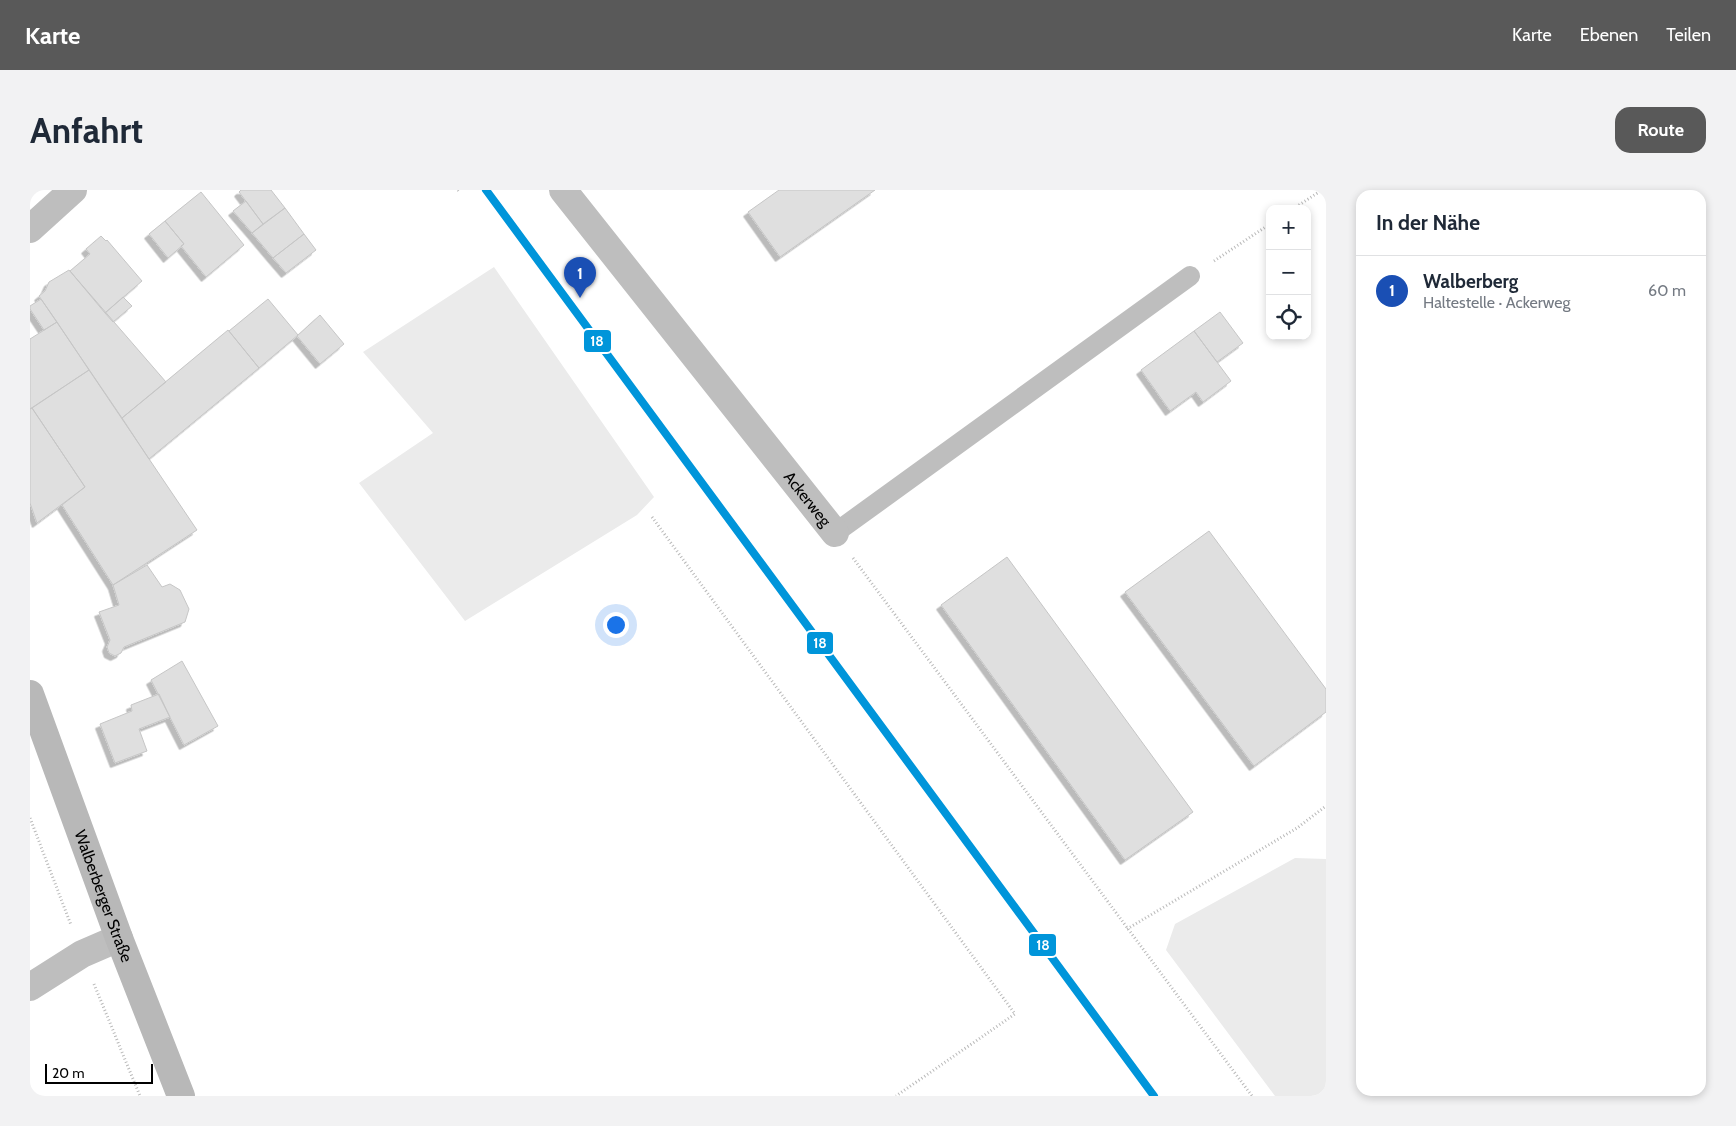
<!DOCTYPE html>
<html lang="de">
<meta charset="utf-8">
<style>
:root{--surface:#fff;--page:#f2f2f3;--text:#1f2937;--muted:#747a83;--line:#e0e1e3;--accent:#595959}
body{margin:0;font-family:Cabin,sans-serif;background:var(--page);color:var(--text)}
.controls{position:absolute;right:15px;top:15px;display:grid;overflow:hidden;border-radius:10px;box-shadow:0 2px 8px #0003}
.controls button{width:45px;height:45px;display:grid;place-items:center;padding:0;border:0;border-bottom:1px solid var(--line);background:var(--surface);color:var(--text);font:25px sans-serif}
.scale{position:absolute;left:15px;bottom:12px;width:108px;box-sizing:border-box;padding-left:5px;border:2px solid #000;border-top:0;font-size:14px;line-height:18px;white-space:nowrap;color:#000;-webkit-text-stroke:4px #fff;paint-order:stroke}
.you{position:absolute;left:585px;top:434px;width:18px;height:18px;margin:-12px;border:4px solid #fff;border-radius:50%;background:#1a73e8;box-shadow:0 0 0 8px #1a73e833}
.badge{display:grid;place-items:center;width:32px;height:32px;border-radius:50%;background:var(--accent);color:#fff;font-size:16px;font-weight:700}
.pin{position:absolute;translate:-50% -41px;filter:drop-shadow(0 1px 2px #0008)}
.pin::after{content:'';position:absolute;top:26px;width:18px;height:15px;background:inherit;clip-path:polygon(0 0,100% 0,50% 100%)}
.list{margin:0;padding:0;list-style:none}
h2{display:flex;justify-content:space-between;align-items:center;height:65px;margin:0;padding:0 20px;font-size:21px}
h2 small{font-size:16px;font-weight:400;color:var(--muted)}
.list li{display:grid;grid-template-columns:32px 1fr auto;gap:15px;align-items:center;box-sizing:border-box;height:70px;padding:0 20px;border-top:1px solid var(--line)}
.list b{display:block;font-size:19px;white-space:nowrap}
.list p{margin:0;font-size:16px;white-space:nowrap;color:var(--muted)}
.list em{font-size:16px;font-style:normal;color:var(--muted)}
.icon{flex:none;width:28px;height:28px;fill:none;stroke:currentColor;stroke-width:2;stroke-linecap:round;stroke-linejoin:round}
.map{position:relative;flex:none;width:1296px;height:906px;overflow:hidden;border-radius:15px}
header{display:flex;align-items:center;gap:30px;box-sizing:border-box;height:70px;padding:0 25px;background:var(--accent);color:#fff}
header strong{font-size:24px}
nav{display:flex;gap:28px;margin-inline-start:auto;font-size:18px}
.intro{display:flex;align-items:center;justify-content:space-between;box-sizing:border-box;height:120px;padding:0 30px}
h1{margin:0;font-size:35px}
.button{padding:12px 22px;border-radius:15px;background:var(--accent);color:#fff;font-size:18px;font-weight:700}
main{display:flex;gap:30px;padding:0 30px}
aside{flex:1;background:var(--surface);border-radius:15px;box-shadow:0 2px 8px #0003}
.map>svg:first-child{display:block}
</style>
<header>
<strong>Karte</strong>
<nav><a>Karte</a><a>Ebenen</a><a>Teilen</a></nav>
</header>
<div class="intro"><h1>Anfahrt</h1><a class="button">Route</a></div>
<main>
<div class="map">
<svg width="1296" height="906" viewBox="0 0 1296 906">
<defs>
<filter id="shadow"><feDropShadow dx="-4.5" dy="4.5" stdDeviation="0" flood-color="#0004"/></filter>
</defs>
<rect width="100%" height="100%" fill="#fff"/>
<path fill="#ebebeb" d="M464,77l160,230 -17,18 -172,106 -106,-138 74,-50 -70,-81z
M1265,668l31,1v237h-51l-109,-146 9,-26z"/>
<path fill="#dfdfdf" stroke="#c6c6c6" filter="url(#shadow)" d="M211,0h30l14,18 -22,16 -24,-32z
M749,0h96l-95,67 -32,-45z
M171,2l43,53 -38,32 -25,-31 3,-2 -19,-23z
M216,11l17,23 -11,9 -19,-22z
M255,18l19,26 -31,24 -21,-25z
M135,31l19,23 -16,14 -19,-24z
M274,44l12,16 -30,23 -13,-15z
M71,46l5,5 1,-1 35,41 -37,32 -35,-42 20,-17 -4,-5z
M39,80l97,112 -44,36 -83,-122 6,-5 4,-9z
M93,107l9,9 -19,16 -8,-9z
M11,109l16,23 -13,8 -14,-21v-3z
M238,109l30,36 -39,33 -30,-37z
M1190,122l23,31 -26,19 -23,-31z
M290,125l24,29 -24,20 -23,-28z
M27,132l32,48 -59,39v-70z
M198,140l31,38 -110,91 -27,-41z
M1164,141l37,50 -28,21 -7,-10 -26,19 -29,-41z
M59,180l108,160 -84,55 -51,-80 23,-18 -53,-79z
M2,218l53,79 -48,36 -7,-20v-94z
M1179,341l117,158v23l-72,54 -129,-174z
M977,367l186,255 -68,48 -184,-255z
M117,375l15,22 8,-3 10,6 9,19 -4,13 -61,25 -3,6 -6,3 -6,-3 -2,-6 3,-7 -11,-28 20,-7 -6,-20z
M152,471l36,65 -34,19 -33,-65z
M129,504l11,23 -31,12 8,22 -32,12 -15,-39 32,-13 -1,-6z"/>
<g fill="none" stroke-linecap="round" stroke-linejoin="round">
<path stroke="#b9b9b9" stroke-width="3" stroke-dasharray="1 2.5" stroke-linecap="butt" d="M428,0l1,1
M1263,19l29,-19
M1184,71l56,-37
M622,327l363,497 -119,82
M823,368l399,538
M0,628l41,107
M1097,739l170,-101 29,-22
M64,794l46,112"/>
<path stroke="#bebebe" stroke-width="20" d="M805,343l355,-257"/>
<g stroke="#bebebe" stroke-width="28">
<path id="s1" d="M533,0l272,343"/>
<path d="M0,797l52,-33 37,-16"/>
</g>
<path stroke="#bebebe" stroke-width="28" d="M0,39l43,-39"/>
<path stroke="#b8b8b8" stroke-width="28" id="s2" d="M0,504l89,244 62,158"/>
<g stroke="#fff" stroke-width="11">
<path id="tram-1" d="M456,0l668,906"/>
</g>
<use href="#tram-1" stroke="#0095da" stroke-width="8"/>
</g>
<g text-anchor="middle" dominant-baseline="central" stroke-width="4.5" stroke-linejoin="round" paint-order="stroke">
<g font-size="16" fill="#000" stroke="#fff">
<text stroke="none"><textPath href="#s1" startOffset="394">Ackerweg</textPath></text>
<text stroke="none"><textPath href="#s2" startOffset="215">Walberberger Straße</textPath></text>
</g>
</g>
<g stroke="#fff" stroke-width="2">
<rect x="553" y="139" width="29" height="24" rx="5" fill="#0095da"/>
<rect x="776" y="441" width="28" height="24" rx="5" fill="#0095da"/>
<rect x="998" y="743" width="29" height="24" rx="5" fill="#0095da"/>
</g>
<g font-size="14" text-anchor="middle" font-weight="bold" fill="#fff">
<text x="567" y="156">18</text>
<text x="790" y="458">18</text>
<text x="1013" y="760">18</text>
</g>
</svg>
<div class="controls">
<button>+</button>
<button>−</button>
<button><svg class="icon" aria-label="locate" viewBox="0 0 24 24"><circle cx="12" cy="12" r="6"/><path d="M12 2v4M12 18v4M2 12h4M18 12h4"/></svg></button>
</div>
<div class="scale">20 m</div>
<div class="you"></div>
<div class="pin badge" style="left:550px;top:108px;background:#1a4fb4">1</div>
</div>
<aside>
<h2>In der Nähe<small></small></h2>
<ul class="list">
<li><span class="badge" style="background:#1a4fb4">1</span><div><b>Walberberg</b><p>Haltestelle · Ackerweg</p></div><em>60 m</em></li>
</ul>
</aside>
</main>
